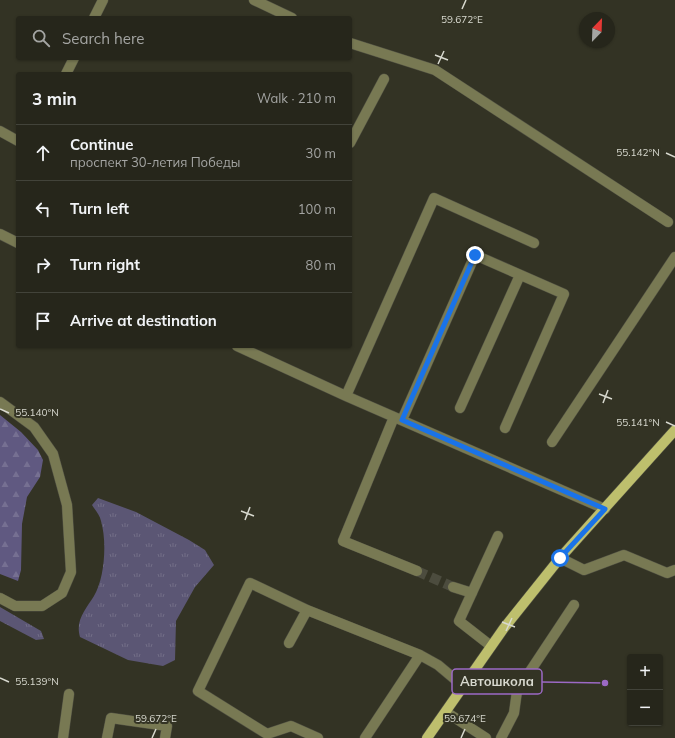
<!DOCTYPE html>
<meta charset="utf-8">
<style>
:root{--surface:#26261b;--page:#2e2e24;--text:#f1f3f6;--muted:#a4a5a3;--line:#42433a}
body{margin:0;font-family:Mulish,sans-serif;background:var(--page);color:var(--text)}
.controls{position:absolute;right:12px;bottom:12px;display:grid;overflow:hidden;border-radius:4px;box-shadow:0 1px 3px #0004}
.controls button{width:36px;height:36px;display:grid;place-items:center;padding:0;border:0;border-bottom:1px solid var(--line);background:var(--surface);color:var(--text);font:20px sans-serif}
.compass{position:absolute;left:579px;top:12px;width:36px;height:36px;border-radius:50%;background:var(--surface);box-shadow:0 1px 3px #0004;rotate:23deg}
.stop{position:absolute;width:12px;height:12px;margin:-9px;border:3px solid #1a73e8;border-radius:50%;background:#fff}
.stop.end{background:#1a73e8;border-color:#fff;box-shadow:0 1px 4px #0008}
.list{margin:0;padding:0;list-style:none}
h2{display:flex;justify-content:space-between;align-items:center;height:52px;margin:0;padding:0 16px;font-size:17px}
h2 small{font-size:13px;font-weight:400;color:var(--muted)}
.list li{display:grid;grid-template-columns:26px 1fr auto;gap:12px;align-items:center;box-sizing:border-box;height:56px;padding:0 16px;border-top:1px solid var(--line)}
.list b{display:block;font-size:15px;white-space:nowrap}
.list p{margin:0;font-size:13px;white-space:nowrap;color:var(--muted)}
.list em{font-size:13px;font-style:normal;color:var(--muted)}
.icon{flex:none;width:22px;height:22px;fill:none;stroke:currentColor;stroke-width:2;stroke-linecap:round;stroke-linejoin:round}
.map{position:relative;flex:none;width:675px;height:738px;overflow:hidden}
.search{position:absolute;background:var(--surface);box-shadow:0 1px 3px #0004;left:16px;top:16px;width:336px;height:44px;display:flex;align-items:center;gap:10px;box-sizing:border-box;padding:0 14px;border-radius:4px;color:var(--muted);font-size:15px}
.panel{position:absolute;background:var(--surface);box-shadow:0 1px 3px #0004;left:16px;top:72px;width:336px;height:276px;border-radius:4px}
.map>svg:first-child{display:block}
</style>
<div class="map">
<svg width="675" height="738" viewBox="0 0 675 738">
<defs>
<pattern id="grass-tufts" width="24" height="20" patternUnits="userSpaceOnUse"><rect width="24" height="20" fill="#5b5674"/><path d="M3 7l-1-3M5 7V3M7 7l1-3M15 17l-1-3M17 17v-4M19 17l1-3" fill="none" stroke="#726e87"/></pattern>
<pattern id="forest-firs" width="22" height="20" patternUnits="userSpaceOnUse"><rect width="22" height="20" fill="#605981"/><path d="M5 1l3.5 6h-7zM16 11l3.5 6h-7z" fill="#767092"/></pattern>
</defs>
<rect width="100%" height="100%" fill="#333324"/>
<path fill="url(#grass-tufts)" d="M98,498l38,14 53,28 16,10 9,15 -19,22 -19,34 -1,39 -12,6 -35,-6 -48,-23c-5,-17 6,-28 14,-41 11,-18 13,-55 7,-75 -1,-6 -6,-11 -9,-16z
M0,607l41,24 3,8 -8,1 -36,-19z"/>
<path fill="url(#forest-firs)" d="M0,415l21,17 17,18 5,10 -3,17 -13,20 -5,27 -1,46 -3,11 -18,-7z"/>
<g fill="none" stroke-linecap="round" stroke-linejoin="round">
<path stroke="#4c4c3e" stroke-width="10" stroke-dasharray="10 5" stroke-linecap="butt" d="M417,571l36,16"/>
<g stroke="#515143" stroke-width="11">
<path id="minor" d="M254,0l38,18
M94,18l9,-18
M350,43l85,27 233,152
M66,74l8,-16
M0,131l18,10
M350,143l34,-64
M0,234l18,9
M237,346l109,50 259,113
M346,396l88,-198 100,45
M0,402l34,25 19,27 14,51 4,67 -9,21 -20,13h-27l-15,-8
M460,408l60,-133
M394,417l-51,124 74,30
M402,420l73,-165 89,39 -59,134
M552,442l123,-185
M560,558l24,12 40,-15 43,18 8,-3
M453,587l19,6
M289,643l18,-33
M491,646l-32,-25 39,-85
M446,712l40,26
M63,738l6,-44
M107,738l4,-20 56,8 -2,12
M318,738l-27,-12 -24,8 -69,-43 52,-108 57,27 113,45 18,10 25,21
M365,738l55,-83
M501,738l13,-25 3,-22 57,-86"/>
</g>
<g stroke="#515143" stroke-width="11">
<path id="major" d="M427,738l77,-110 56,-70 115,-128"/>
</g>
<use href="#minor" stroke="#787953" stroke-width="10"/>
<use href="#major" stroke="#bebf6d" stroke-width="10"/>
</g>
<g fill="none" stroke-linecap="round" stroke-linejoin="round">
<path stroke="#1a73e8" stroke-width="5" d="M475,255l-73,165 203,89 -45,49"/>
</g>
<path fill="none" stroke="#d8d9cf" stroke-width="1.5" d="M462,9l4,-9M435,55l13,5M438,64l6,-13M666,153l9,4M599,394l13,5M603,403l5,-13M0,409l9,4M666,422l9,4M241,511l13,5M245,520l5,-13M502,622l13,5M506,631l6,-13M0,678l9,4M152,738l4,-9M461,738l4,-9"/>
<g font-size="10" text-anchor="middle" fill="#d8d9cf" stroke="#333324" stroke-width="4" stroke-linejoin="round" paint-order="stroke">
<text x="462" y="23">59.672°E</text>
<text x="638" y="156">55.142°N</text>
<text x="37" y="416">55.140°N</text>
<text x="638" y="426">55.141°N</text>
<text x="37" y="685">55.139°N</text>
<text x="156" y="722">59.672°E</text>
<text x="465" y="722">59.674°E</text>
</g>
<path fill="none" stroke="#9c69c5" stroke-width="1.5" d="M605 683L542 682"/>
<circle fill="#9c69c5" stroke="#333324" stroke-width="1.5" cx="605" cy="683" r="4"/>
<rect fill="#333324" stroke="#9c69c5" stroke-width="1.5" x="452" y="669" width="90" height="25" rx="4"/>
<g font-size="13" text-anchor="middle" font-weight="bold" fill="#d8d9cf">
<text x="497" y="686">Автошкола</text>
</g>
</svg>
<div class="controls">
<button>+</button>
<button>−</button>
</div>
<svg class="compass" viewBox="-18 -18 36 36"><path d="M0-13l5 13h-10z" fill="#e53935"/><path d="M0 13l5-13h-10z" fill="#a4a5a3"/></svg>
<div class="stop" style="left:560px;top:558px"></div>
<div class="stop end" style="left:475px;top:255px"></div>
<div class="search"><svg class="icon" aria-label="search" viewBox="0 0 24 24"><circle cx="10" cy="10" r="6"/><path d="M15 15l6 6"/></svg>Search here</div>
<section class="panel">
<h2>3 min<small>Walk · 210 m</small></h2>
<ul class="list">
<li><svg class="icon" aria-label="ahead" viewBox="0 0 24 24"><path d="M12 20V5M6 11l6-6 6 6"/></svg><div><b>Continue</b><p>проспект 30-летия Победы</p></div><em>30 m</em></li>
<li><svg class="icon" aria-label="left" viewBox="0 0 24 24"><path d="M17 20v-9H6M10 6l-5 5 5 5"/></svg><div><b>Turn left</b></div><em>100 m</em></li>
<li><svg class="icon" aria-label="right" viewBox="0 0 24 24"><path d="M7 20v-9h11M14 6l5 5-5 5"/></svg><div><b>Turn right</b></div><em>80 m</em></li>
<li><svg class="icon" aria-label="arrive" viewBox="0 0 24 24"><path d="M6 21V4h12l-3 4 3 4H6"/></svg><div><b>Arrive at destination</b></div></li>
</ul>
</section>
</div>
